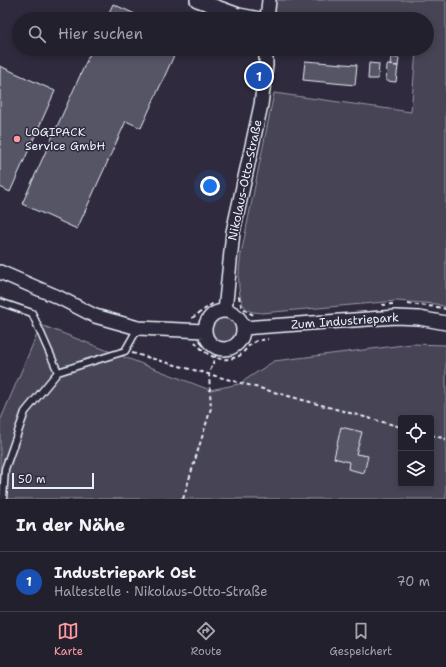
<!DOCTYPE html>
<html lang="de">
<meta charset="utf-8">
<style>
:root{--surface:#23202e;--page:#2b2836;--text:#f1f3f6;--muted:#a3a3aa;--line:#403e4a;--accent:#ff9aa2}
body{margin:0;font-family:"Shantell Sans",sans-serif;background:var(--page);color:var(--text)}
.controls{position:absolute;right:12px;bottom:12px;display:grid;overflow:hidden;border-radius:4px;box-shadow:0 2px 6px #0003}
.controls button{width:36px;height:36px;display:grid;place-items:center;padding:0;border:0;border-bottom:1px solid var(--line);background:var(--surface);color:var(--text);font:20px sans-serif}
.scale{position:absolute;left:12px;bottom:10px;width:82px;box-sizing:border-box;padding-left:4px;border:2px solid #e8f1f8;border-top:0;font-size:11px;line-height:14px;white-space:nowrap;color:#e8f1f8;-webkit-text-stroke:3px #2f2a3d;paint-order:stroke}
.you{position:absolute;left:210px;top:186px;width:14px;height:14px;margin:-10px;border:3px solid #fff;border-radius:50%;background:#1a73e8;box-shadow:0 0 0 6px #1a73e833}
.badge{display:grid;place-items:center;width:26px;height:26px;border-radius:50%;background:var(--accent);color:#fff;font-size:13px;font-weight:700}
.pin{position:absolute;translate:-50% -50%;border:2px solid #fff;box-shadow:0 1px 4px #0006}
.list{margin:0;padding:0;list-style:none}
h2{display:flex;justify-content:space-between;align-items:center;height:52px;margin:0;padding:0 16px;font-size:17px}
h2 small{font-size:13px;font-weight:400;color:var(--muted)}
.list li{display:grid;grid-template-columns:26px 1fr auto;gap:12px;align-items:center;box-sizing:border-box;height:60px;padding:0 16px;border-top:1px solid var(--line)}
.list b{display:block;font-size:15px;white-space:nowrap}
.list p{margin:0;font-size:13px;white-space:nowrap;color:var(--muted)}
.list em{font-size:13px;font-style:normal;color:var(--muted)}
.icon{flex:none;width:22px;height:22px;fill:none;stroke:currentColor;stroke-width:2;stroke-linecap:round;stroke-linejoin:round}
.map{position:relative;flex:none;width:446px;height:499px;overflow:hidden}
.search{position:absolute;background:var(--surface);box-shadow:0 2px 6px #0003;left:12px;right:12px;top:12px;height:44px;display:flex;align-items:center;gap:10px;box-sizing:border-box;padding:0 14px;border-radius:22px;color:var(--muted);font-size:15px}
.sheet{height:112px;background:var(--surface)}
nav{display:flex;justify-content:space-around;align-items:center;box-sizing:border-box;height:56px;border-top:1px solid var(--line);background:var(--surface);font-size:11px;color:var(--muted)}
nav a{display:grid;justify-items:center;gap:2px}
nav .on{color:var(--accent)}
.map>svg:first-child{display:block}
</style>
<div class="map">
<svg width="446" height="499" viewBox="0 0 446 499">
<rect width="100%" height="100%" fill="#2f2a3d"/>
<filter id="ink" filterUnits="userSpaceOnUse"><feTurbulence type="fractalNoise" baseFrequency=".025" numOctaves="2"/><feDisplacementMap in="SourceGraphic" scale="8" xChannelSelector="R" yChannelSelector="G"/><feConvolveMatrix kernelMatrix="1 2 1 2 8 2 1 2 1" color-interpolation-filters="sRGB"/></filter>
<g filter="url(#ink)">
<path fill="#464455" stroke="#979aa6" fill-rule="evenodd" d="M269,0h177v307l-10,-3 -40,-3 -134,12c-5,-1 -11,0 -15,-4 -12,-9 -8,-42 -6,-55l33,-161 137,19 5,-61 -7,-2h18v-30h-160z
M212 330a12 12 0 1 1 24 0a12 12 0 1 1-24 0Z
M41,325l169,65 29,-6 35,-23 138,-17 34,1v154h-446v-78zM401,418h30v66h-30z"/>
<path fill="#575565" stroke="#e8f1f8" d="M113,4l33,15h-40z
M92,49h85l-36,79 -15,-7 -49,108 -55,-25z
M391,57l8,1 -1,8 -8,-1z
M305,61l52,4 -2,20 -52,-5z
M369,63l10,1 -1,15h-10z
M387,65l11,1 -2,16 -10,-1z
M0,66l55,25 -45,101 -10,-5z
M341,427l21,5 -6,22 12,2 -4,17 -16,-4 1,-7 -15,-4z"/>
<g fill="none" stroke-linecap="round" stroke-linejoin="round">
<g stroke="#e8f1f8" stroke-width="9">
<path id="lane" d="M0,302l32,11 26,59
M3,499l2,-30 20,-57 33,-40 67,-21 13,-23"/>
</g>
<g stroke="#e8f1f8" stroke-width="16">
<path id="street" d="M197,0l42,15 21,4
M267,19l2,-19
M0,272l60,26 35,18 43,12 67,3
M205 330a19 19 0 1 1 38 0a19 19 0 1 1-38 0Z
M225,311l8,-79 28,-127 5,-40v-16
M243,328l153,-11 23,1 27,5"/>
</g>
<path stroke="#e8f1f8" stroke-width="2" stroke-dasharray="4 3" stroke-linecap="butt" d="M239,296c1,10 5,15 15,19
M408,304l29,3 9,2
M382,305l11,-1
M192,318l23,-16
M195,342c12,14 26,22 44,14 5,-3 8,-10 14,-13 3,-3 10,-3 15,-4
M132,353l269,74
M431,435l15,4
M183,499l28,-91 -2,-34 9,-25"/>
<use href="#lane" stroke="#2f2a3d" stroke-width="6"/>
<use href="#street" stroke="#2f2a3d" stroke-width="13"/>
</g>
</g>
<circle fill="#ff9aa2" stroke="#2f2a3d" stroke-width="1.5" cx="17" cy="139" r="4"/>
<g text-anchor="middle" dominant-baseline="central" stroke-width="3" stroke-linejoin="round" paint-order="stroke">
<g font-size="12" fill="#e8f1f8" stroke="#2f2a3d" text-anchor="start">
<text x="25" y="132">LOGIPACK<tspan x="25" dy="14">Service GmbH</tspan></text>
</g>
<g font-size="12" fill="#e8f1f8" stroke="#2f2a3d">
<text transform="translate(245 180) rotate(-78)">Nikolaus-Otto-Straße</text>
<text transform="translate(345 321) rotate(-4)">Zum Industriepark</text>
</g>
</g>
</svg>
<div class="controls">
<button><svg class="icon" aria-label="locate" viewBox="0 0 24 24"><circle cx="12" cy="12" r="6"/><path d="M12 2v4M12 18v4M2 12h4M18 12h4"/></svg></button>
<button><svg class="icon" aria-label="layers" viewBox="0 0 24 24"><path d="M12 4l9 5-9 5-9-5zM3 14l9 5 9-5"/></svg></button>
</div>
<div class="scale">50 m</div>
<div class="you"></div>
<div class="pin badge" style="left:259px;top:76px;background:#1a4fb4">1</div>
<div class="search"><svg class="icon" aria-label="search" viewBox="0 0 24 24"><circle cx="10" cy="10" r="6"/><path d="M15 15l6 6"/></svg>Hier suchen</div>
</div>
<section class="sheet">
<h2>In der Nähe<small></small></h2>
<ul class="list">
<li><span class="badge" style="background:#1a4fb4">1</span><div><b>Industriepark Ost</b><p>Haltestelle · Nikolaus-Otto-Straße</p></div><em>70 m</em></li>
</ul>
</section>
<nav>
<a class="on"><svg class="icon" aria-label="map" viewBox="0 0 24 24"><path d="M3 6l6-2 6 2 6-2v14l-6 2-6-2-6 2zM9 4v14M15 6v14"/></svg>Karte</a>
<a><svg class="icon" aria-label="directions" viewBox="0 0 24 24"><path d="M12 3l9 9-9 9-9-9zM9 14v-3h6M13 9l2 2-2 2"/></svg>Route</a>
<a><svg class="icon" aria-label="saved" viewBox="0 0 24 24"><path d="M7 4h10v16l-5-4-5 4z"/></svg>Gespeichert</a>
</nav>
